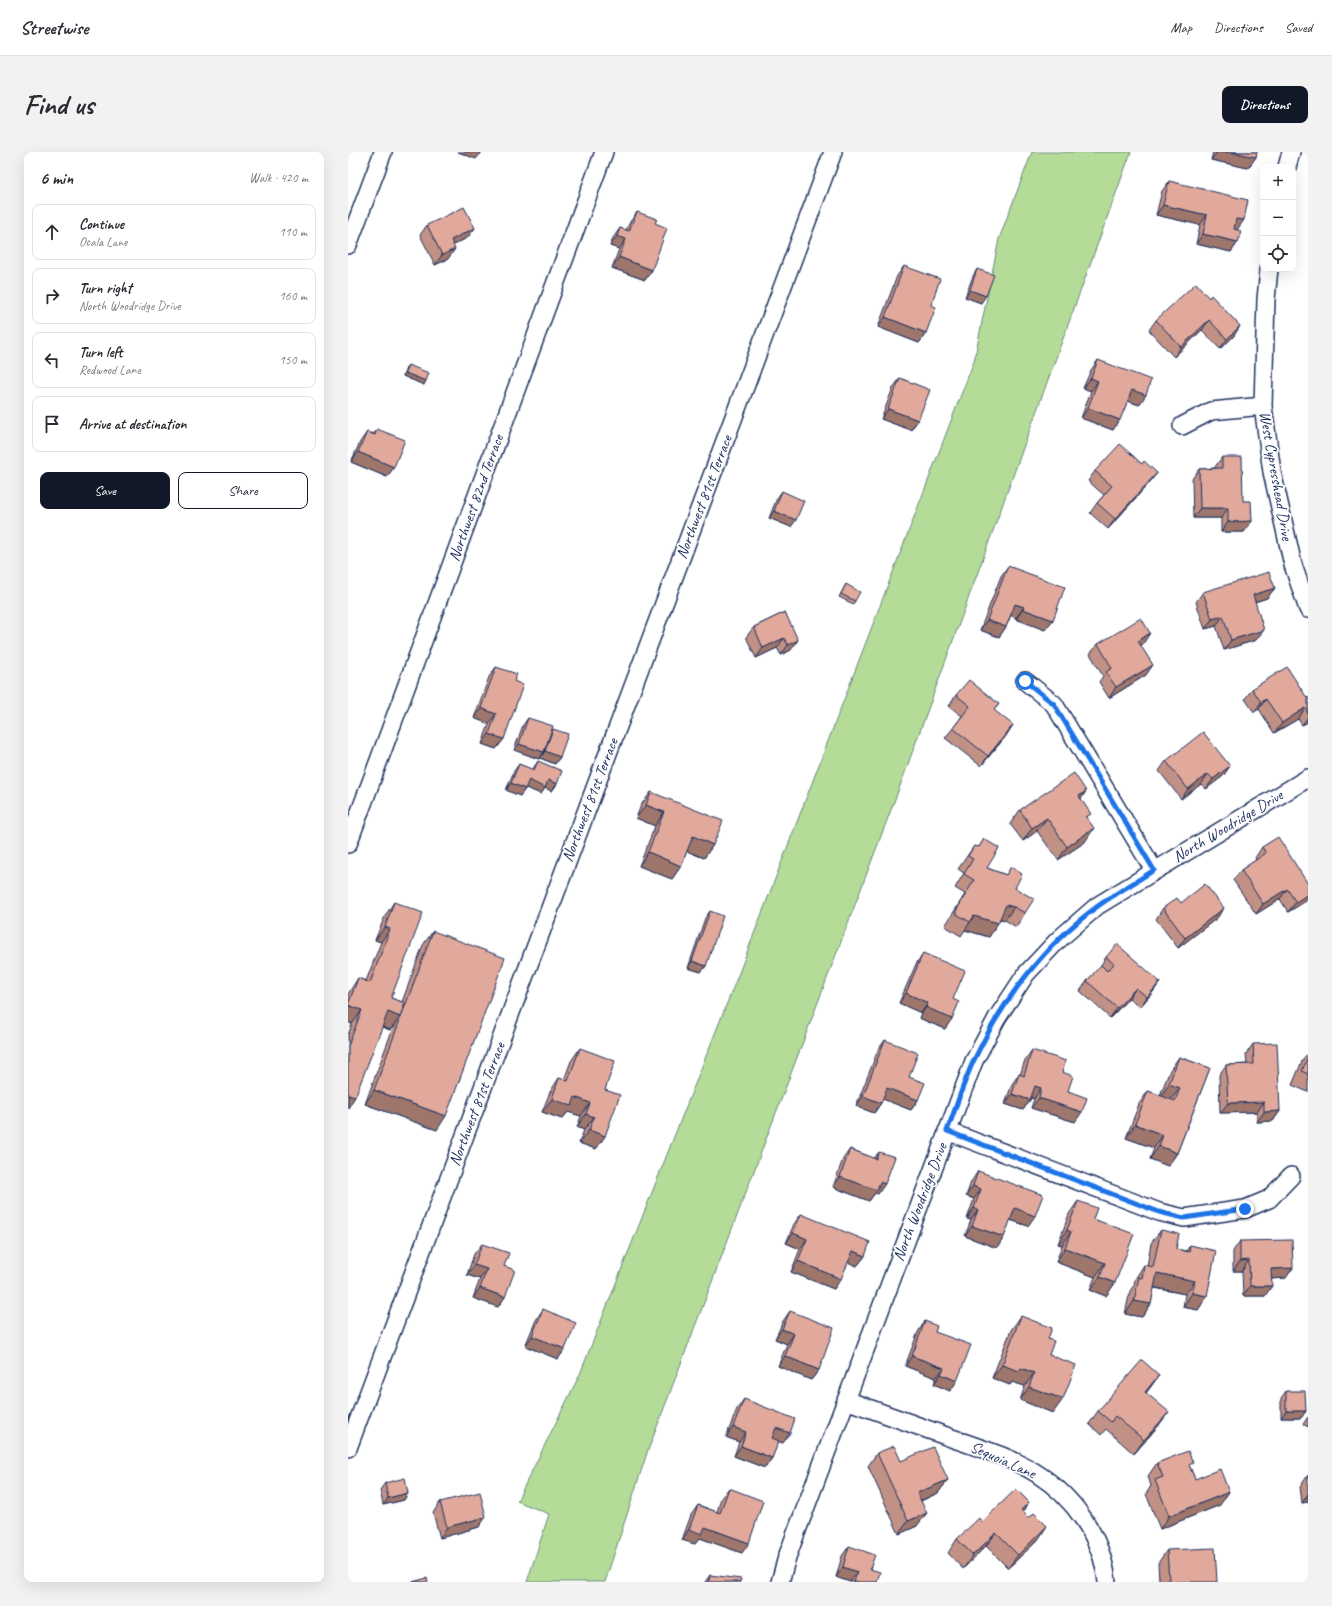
<!DOCTYPE html>
<meta charset="utf-8">
<style>
:root{--surface:#fff;--page:#f2f2f3;--text:#2b2b33;--muted:#7c7c81;--line:#e1e1e2;--accent:#111827}
body{margin:0;font-family:Caveat,sans-serif;background:var(--page);color:var(--text)}
.controls{position:absolute;right:12px;top:12px;display:grid;overflow:hidden;border-radius:8px;box-shadow:0 4px 16px #0002}
.controls button{width:36px;height:36px;display:grid;place-items:center;padding:0;border:0;border-bottom:1px solid var(--line);background:var(--surface);color:var(--text);font:20px sans-serif}
.stop{position:absolute;width:12px;height:12px;margin:-9px;border:3px solid #1a73e8;border-radius:50%;background:#fff}
.stop.end{background:#1a73e8;border-color:#fff;box-shadow:0 1px 4px #0008}
.list{margin:0;padding:0;list-style:none}
h2{display:flex;justify-content:space-between;align-items:center;height:52px;margin:0;padding:0 16px;font-size:17px}
h2 small{font-size:13px;font-weight:400;color:var(--muted)}
.list li{display:grid;grid-template-columns:26px 1fr auto;gap:12px;align-items:center;box-sizing:border-box;height:56px;margin:0 8px 8px;padding:0 8px;border:1px solid var(--line);border-radius:8px}
.list b{display:block;font-size:15px;white-space:nowrap}
.list p{margin:0;font-size:13px;white-space:nowrap;color:var(--muted)}
.list em{font-size:13px;font-style:normal;color:var(--muted)}
.actions{display:flex;gap:8px;padding:12px 16px}
.actions a{flex:1;padding:9px 0;border:1px solid var(--accent);border-radius:8px;text-align:center;font-size:14px;color:var(--accent)}
.actions .main{background:var(--accent);color:#fff}
.icon{flex:none;width:22px;height:22px;fill:none;stroke:currentColor;stroke-width:2;stroke-linecap:round;stroke-linejoin:round}
.map{position:relative;flex:none;width:960px;height:1430px;overflow:hidden;border-radius:8px}
header{display:flex;align-items:center;gap:24px;box-sizing:border-box;height:56px;padding:0 20px;background:var(--surface);border-bottom:1px solid var(--line)}
header strong{font-size:19px}
nav{display:flex;gap:22px;margin-inline-start:auto;font-size:14px}
.intro{display:flex;align-items:center;justify-content:space-between;box-sizing:border-box;height:96px;padding:0 24px}
h1{margin:0;font-size:28px}
.button{padding:10px 18px;border-radius:8px;background:var(--accent);color:#fff;font-size:14px;font-weight:700}
main{display:flex;gap:24px;padding:0 24px}
aside{flex:1;background:var(--surface);border-radius:8px;box-shadow:0 4px 16px #0002}
.map>svg:first-child{display:block}
</style>
<header>
<strong>Streetwise</strong>
<nav><a>Map</a><a>Directions</a><a>Saved</a></nav>
</header>
<div class="intro"><h1>Find us</h1><a class="button">Directions</a></div>
<main>
<aside>
<h2>6 min<small>Walk · 420 m</small></h2>
<ul class="list">
<li><svg class="icon" aria-label="ahead" viewBox="0 0 24 24"><path d="M12 20V5M6 11l6-6 6 6"/></svg><div><b>Continue</b><p>Ocala Lane</p></div><em>110 m</em></li>
<li><svg class="icon" aria-label="right" viewBox="0 0 24 24"><path d="M7 20v-9h11M14 6l5 5-5 5"/></svg><div><b>Turn right</b><p>North Woodridge Drive</p></div><em>160 m</em></li>
<li><svg class="icon" aria-label="left" viewBox="0 0 24 24"><path d="M17 20v-9H6M10 6l-5 5 5 5"/></svg><div><b>Turn left</b><p>Redwood Lane</p></div><em>150 m</em></li>
<li><svg class="icon" aria-label="arrive" viewBox="0 0 24 24"><path d="M6 21V4h12l-3 4 3 4H6"/></svg><div><b>Arrive at destination</b></div></li>
</ul>
<div class="actions"><a class="main">Save</a><a>Share</a></div>
</aside>
<div class="map">
<svg width="960" height="1430" viewBox="0 0 960 1430">
<rect width="100%" height="100%" fill="#fff"/>
<filter id="ink" filterUnits="userSpaceOnUse"><feTurbulence type="fractalNoise" baseFrequency=".025" numOctaves="2"/><feDisplacementMap in="SourceGraphic" scale="8" xChannelSelector="R" yChannelSelector="G"/><feConvolveMatrix kernelMatrix="1 2 1 2 8 2 1 2 1" color-interpolation-filters="sRGB"/></filter>
<g filter="url(#ink)">
<path fill="#b4dc98" stroke="#68867b" d="M684,0h99l-231,634 -253,667 -42,129h-78l22,-68 -32,-13 63,-127 159,-401 235,-612 25,-122z"/>
<g fill="none" stroke-linecap="round" stroke-linejoin="round">
<g stroke="#1b2f5e" stroke-width="20">
<path id="minor" d="M939,15l4,-15
M0,93l35,-93
M921,117l-3,30 -3,107 9,66 21,93 15,44
M834,274l29,-15 52,-5
M677,529l29,23 100,166
M0,692l256,-692
M599,979l212,81 25,6 61,-9 24,-10 22,-23
M498,1248c33,12 67,24 100,36 30,11 63,20 90,37 38,24 66,64 71,109
M0,1296l485,-1296
M432,1430l7,-25 187,-496 23,-43 29,-44 31,-33 40,-35 211,-128"/>
</g>
<use href="#minor" stroke="#fff" stroke-width="17"/>
</g>
<path fill="#c29185" stroke="#1b2f5e" d="M865,0h44l-1,5 -8,11 -37,-8z
M821,29l68,49 1,12 -7,10 -35,-8 4,-19 -44,-10 6,-24z
M289,60l18,11 -3,47 -7,10 -33,-12 7,-19 -9,-3 3,-8 7,-10 6,2 4,-8z
M79,73l48,3 -8,10 -14,7 -5,14 -13,6 -15,-30z
M556,114l27,39 -5,28 -7,10 -41,-16 19,-51z
M629,117l4,34 -16,-6 8,-21z
M861,146l31,28 -7,11 -13,12 -18,-19 -28,27 -25,-27 7,-10z
M750,208l41,45 -11,-4 -15,29 -32,-12 10,-27 -8,-3 8,-18z
M60,213l16,20 -21,-9 3,-8z
M552,226l18,42 -7,10 -30,-11 12,-31z
M29,277l17,38 -7,10 -36,-15 9,-20 7,-10 6,2z
M874,305l21,44 9,20 -8,11h-23v-14h-28l-1,-39 7,-10 16,-1v-1z
M794,312l15,9 -8,10 -41,46 -18,-16 7,-10 7,-8 -16,-14 7,-10z
M434,339l9,36 -22,-9 8,-20z
M660,414l37,64 -29,-11v-1l-5,-3 -5,12 -7,10 -19,-7 21,-54z
M498,432l9,17 -2,3 -14,-7z
M927,436l-8,10 -12,4 1,38 -32,10 -8,-24 -11,3 -9,-27 7,-10z
M437,460l6,38 -10,5 -4,-7 -21,10 -10,-21 8,-10z
M750,492h45l-2,1 5,30 -37,23 -10,-16 4,-6 -13,-22z
M148,515l8,72 -8,10 -14,-5 7,-20 -15,-6 15,-41z
M904,537l55,9 1,-1v25l-6,3 -4,-6 -24,14 -15,-24 -5,3 -9,-13z
M608,543l43,9 -5,6 12,26 -25,30 -36,-28 8,-10 9,-12 -13,-10z
M180,566l22,14 3,-3 7,28 -5,7 -15,-6 2,-3 -3,4 -25,-9 9,-25z
M190,609l19,23 -5,7 -7,-3 -4,6 -15,-6 -6,8 -14,-6 8,-19 5,-7 13,6z
M818,609l64,5 -7,10 -17,13 -5,-5 -20,15 -22,-28z
M738,639l-5,8 7,20 -3,23 -27,18 -21,-29 -14,10 -13,-17 10,-14z
M303,640l62,53 -9,13 -17,-7 -6,15 -9,13 -33,-13 16,-40 -19,-8 5,-13z
M636,687l3,29 19,7 5,-8 4,21 10,25 -9,14 -11,-7 -5,-1 -11,18 -24,-7 -4,6 -16,-10 20,-32 -10,-6 9,-15 -6,-4 7,-10 9,-13 5,1z
M914,695l44,54 -18,11 -8,-13 -24,15 -23,-34 8,-10 15,-10 -1,-2z
M46,750l-3,96 11,4 21,-57 10,-14 4,199 -72,-26 29,-79 -4,5 -8,-3 -34,81v-73l4,-11 -4,-2v-28l10,-16 8,3 15,-39 -6,-2 10,-24z
M833,751l43,5 -7,10 -39,30 -22,-29 7,-11z
M362,759l-4,55 -5,6 -13,-4 17,-50z
M575,801l30,46 -8,30 -26,-11 2,-5 -22,-10 17,-39z
M758,805l54,25 -7,10 -13,15 -11,-9 -19,20 -30,-27 7,-10 12,-13z
M537,888l24,37 9,23 -7,10 -28,-11 -2,4 -7,10 -18,-7 22,-56z
M905,892l27,67 -7,10 -16,1v-10l-37,1 -1,-38 7,-10 21,-1 -1,-10z
M232,896l25,42v46l-9,13 -17,-6 5,-13 -7,-3 4,-11 -13,-4 -6,7 -20,-7 8,-20 9,-14 5,2 7,-19z
M684,898l30,22 6,19 7,31 -44,-14 3,-9 -3,-1 -1,2 -7,10 -18,-6 7,-20 7,-10 1,1 5,-15z
M960,901v39l-16,-7 11,-26z
M831,905l31,11 -33,85 -9,13 -18,-7 4,-11 -28,-10 13,-34 9,-13 12,4 10,-25z
M502,997l24,9 5,-6 -1,42 -3,-1 -6,8 -36,-14 10,-28z
M630,1019l50,55 -18,-6 -6,17 -7,11 -32,-12 6,-16 -4,-1 7,-20 -8,-3 5,-14z
M730,1049l15,18 22,64 -9,13 -16,-6 5,-13 -39,-15 6,-17 -4,-1 11,-30z
M453,1062l64,42 -8,10 -9,-4 -14,27 -43,-17 9,-23 -14,-6 8,-19z
M813,1078l15,19 10,2 4,-6 17,51 -9,14 -15,-3 2,-13 -31,-6 -3,16 -9,13 -17,-3 5,-23 4,-6 1,-6 9,-14 3,1 4,-23z
M892,1089l46,37 -15,1 -6,17h-22l-1,-25h-9v-20z
M134,1092l22,22 1,31 -7,10 -25,-9 7,-19 -13,-4 7,-21z
M195,1157l22,40 -7,10 -33,-13 11,-26z
M442,1159l29,59 -8,10 -33,-14 9,-22 -12,-5 8,-18z
M673,1164l27,23 1,16 4,58 -33,-13 5,-14 -13,-4 -2,3 -18,-7 19,-48z
M577,1169l10,11 22,49 -7,10 -16,-7 2,-6 -31,-12 13,-34z
M811,1223l-13,18 13,32 -25,29 -28,-25 -5,6 -12,-11 9,-13z
M938,1239l20,20 -5,7h-20v-20z
M396,1247l39,44 -5,-2 -6,17 -7,10 -31,-12 5,-14 -13,-5 11,-28z
M960,1265v10l-5,-3z
M529,1301l24,8 47,19 -10,13 -17,8 -4,25 -18,8 -31,-68z
M809,1311l33,4 5,12 25,26 -60,24 -14,-35 5,-8 -3,-10z
M960,1323v27l-6,1 -2,-16z
M37,1331l23,10 -4,7 -21,5 -3,-15z
M381,1336l13,65 -42,-15 -5,6 -13,-4 9,-25 7,-10 19,7 4,-14z
M92,1350l39,25 -39,11 -7,-25z
M675,1360l15,28 -30,28 -22,-22 -23,23 -15,-16 9,-14 25,-17z
M501,1394l21,23 7,13h-27l-14,-5 6,-21z
M819,1398l50,32h-65l1,-1 6,-1 -1,-17z
M362,1423l30,7h-35z"/>
<path fill="#9e766c" stroke="#1b2f5e" d="M110,0h24l-6,7z
M869,0h14l25,5 -8,11 -37,-8z
M815,53l44,10 -7,10 -44,-10z
M888,67l8,1 -7,10 -8,-1z
M127,76l-8,10 -24,12 8,-10z
M855,82l35,8 -7,10 -35,-8z
M269,84l9,3 -7,10 -9,-3z
M107,97l-7,10 -13,6 7,-10z
M271,105l33,13 -7,10 -33,-12z
M622,138l16,6 -5,7 -16,-6z
M537,165l41,16 -7,10 -41,-16z
M861,168l-7,10 -28,27 7,-10z
M892,174l-7,11 -13,12 7,-10z
M57,221l21,8 -2,4 -21,-9z
M743,226l7,3 -7,10 -8,-3z
M784,238l14,5 -7,10 -14,-5z
M740,256l32,12 -7,10 -32,-12z
M540,257l30,11 -7,10 -30,-11z
M10,300l36,15 -7,10 -36,-15z
M809,321l-8,10 -41,46 7,-10z
M852,356h28l-7,10h-28z
M426,359l22,9 -5,7 -22,-9z
M904,369l-8,11h-23l7,-10z
M927,436l-8,10 -22,7 8,-10z
M667,452l9,3 -8,11 -8,-4z
M675,457l30,11 -8,10 -29,-11z
M875,464l-7,10 -11,3 7,-10z
M639,468l19,7 -7,10 -19,-7z
M916,478l-8,10 -32,10 7,-10z
M802,481l-7,11 -12,7 7,-10z
M436,486l-7,10 -21,10 7,-10z
M450,488l-7,10 -10,5 7,-10z
M805,513l-7,10 -37,23 7,-11z
M918,547l-7,10 -5,3 7,-10z
M133,556l15,6 -7,10 -15,-6z
M957,556l-7,11 -24,14 8,-10z
M960,565v5l-6,3z
M665,573l-7,11 -25,30 7,-10z
M141,582l15,5 -8,10 -14,-5z
M171,592l25,8 -5,7 -25,-9z
M197,599l15,6 -5,7 -15,-6z
M882,614l-7,10 -17,13 7,-10z
M860,622l-7,10 -20,15 7,-10z
M181,628h19l9,4 -5,7 -7,-3 -4,6 -17,-7z
M163,631l14,6 -5,7 -14,-6z
M738,639l-9,14 2,-9z
M298,653l18,7 -9,14 -19,-8z
M699,666l-10,13 -14,10 9,-13z
M746,676l-9,14 -27,18 9,-13z
M345,684l20,9 -9,13 -20,-8z
M300,700l33,14 -9,13 -33,-13z
M939,737l-7,10 -24,15 7,-10z
M960,742v3l-2,4 -18,11 8,-10z
M658,753l8,2 -9,13 -8,-2z
M876,756l-7,10 -39,30 7,-10z
M626,764l24,7 -9,14 -24,-7z
M37,775l5,2 -9,13 -6,-2z
M344,809l14,5 -5,6 -13,-4z
M812,830l-7,10 -13,15 7,-10z
M788,836l-7,10 -19,20 7,-10z
M558,841l22,10 -7,10 -22,-10z
M0,853l14,5 -10,14 -4,-2z
M578,855l26,12 -7,10 -26,-11z
M40,860l12,5 -10,13 -12,-5z
M821,932l11,4 -10,13 -10,-4z
M687,934l6,2 -7,11 -7,-3z
M539,936l31,12 -7,10 -31,-12z
M26,938l72,26 -9,14 -72,-26z
M664,942l18,6 -7,10 -18,-6z
M0,943l7,2 -7,11z
M515,944l18,7 -7,10 -18,-7z
M227,945l15,6 -9,13 -13,-4 -6,7 -20,-7 10,-13z
M691,946l43,14 -7,10 -44,-14z
M916,950l-7,10 -37,1 8,-10z
M932,959l-7,10 -16,1 7,-10z
M238,962l8,3 -10,13 -7,-3z
M787,972l28,11 -9,13 -28,-10z
M241,978l16,6 -9,13 -17,-6z
M811,994l18,7 -9,13 -18,-7z
M492,1025l40,5 5,2 -7,10 -3,-1 -6,8 -36,-14z
M625,1034l8,3 -7,10 -8,-3z
M626,1056l4,2 -7,10 -4,-1z
M667,1056l20,8 -7,10 -20,-7z
M624,1074l32,11 -7,11 -32,-12z
M719,1078l4,2 -9,13 -4,-1z
M445,1081l14,6 -7,10 -14,-6z
M717,1096l40,15 -10,14 -39,-15z
M505,1099l12,5 -8,10 -12,-5z
M901,1108l-7,11h-9l7,-10z
M450,1109l43,18 -7,10 -43,-17z
M126,1113l13,4 -7,10 -13,-4z
M945,1116l-7,10 -22,1 7,-10z
M809,1121l38,8 -10,13 -37,-8z
M752,1125l15,6 -9,13 -16,-6z
M902,1134h22l-7,10h-22z
M132,1136l25,9 -7,10 -25,-9z
M844,1141l15,3 -9,14 -15,-3z
M786,1149l17,3 -9,13 -17,-3z
M434,1177l12,5 -7,10 -12,-5z
M184,1184l33,13 -7,10 -33,-13z
M437,1204l34,14 -8,10 -33,-14z
M564,1204l32,12 -8,10 -31,-12z
M654,1213l19,3 13,5 -9,13 -13,-4 -2,3 -18,-7z
M593,1222l16,7 -7,10 -16,-7z
M811,1223l-9,13 -14,17 9,-13z
M681,1235l34,12 -10,14 -33,-13z
M938,1259h20l-5,7h-20z
M821,1260l-10,13 -25,29 10,-14z
M385,1275l13,5 -7,10 -13,-5z
M428,1276l14,5 -7,10 -14,-5z
M393,1294l31,12 -7,10 -31,-12z
M600,1328l-10,13 -30,13 9,-13z
M881,1340l-9,13 -60,24 9,-13z
M60,1341l-4,7 -21,5 5,-7z
M960,1342v8l-6,1z
M681,1350l-9,14 1,-6z
M579,1361l-10,13 -18,8 9,-13z
M138,1365l-7,10 -39,11 7,-11z
M699,1374l-9,14 -30,28 10,-13z
M357,1375l44,16 -7,10 -42,-15 -5,6 -13,-4 7,-11z
M648,1381l-10,13 -23,23 10,-14z
M495,1415l14,5 -7,10 -14,-5z"/>
<path fill="#e1a99b" stroke="#1b2f5e" d="M883,0h26l-1,5z
M821,29l79,19 -4,20 -8,-1 -2,10 7,2 -3,11 -35,-8 4,-19 -44,-10z
M116,55l11,21 -24,12 4,9 -13,6 -15,-30z
M289,60l20,7 -2,4 12,5 -15,42 -33,-13 7,-18 -9,-3 3,-8 9,3z
M556,114l36,13 -9,26 5,2 -10,26 -41,-16z
M629,117l17,6 -8,21 -16,-6z
M848,131l13,15 2,-3 29,31 -13,13 -18,-19 -28,27 -25,-27z
M750,208l53,20 -5,15 -14,-5 -12,30 -32,-12 10,-27 -7,-3z
M60,213l21,8 -3,8 -21,-8z
M552,226l30,12 -12,30 -30,-11z
M29,277l28,11 -11,27 -36,-15 9,-20 8,3z
M772,292l22,20 2,-3 13,12 -42,46 -18,-16 15,-17 -17,-15z
M874,305h20l1,44h8l1,20 -24,1v-14h-28l-1,-39 23,-1z
M434,339l22,10 -8,19 -22,-9z
M660,414l57,21 -12,33 -30,-11 1,-2 -9,-3 -9,23 -19,-7z
M921,420l6,16 -22,7 11,35 -33,10 -8,-24 -11,3 -9,-27z
M498,432l14,8 -5,9 -14,-7z
M437,460l13,28 -10,5 -4,-7 -21,10 -9,-21z
M793,466l9,15 -12,8 15,24 -37,22 -10,-15 6,-4 -14,-24z
M148,515l21,7 -3,7 9,4 -19,54 -15,-5 7,-20 -15,-6z
M939,515l20,31 1,-1v16l-3,-5 -23,15 -16,-24 -5,3 -9,-13z
M621,528l30,24 -5,6 19,15 -25,31 -35,-28 17,-22 -14,-11z
M180,566l25,8 -9,26 -25,-8z
M205,577l15,5 -8,23 -15,-6z
M855,580l27,34 -17,13 -5,-5 -20,15 -22,-28z
M190,609l24,10 -5,13 -9,-4 -3,8 -16,-8 -4,9 -14,-6 8,-19 15,6z
M726,621l12,18 -7,5 12,18 -5,3 8,11 -27,19 -20,-29 -15,10 -12,-18z
M303,640l72,29 -10,24 -20,-9 -12,30 -33,-14 16,-40 -18,-7z
M930,685l30,47v10l-12,8 -9,-13 -24,15 -22,-34 25,-17 -4,-6z
M636,687l15,9 -12,20 19,7 5,-8 11,7 -7,14 19,11 -9,14 -11,-6 -8,-2 -8,18 -24,-7 -4,6 -15,-9 19,-33 -10,-6 9,-15 -5,-3 6,-10 5,1z
M857,732l19,24 -39,30 -22,-30 14,-10 4,5z
M46,750l29,11 -32,85 14,5 -5,14 -12,-5 -33,85 -7,-2v-49l14,-36 -14,-5 10,-27 12,5 20,-54 -5,-2z
M362,759l13,5 -17,50 -14,-5z
M85,779l72,27 -59,158 -72,-26z
M769,792l43,38 -13,15 -11,-9 -19,20 -30,-27 14,-16 6,6 7,-7 -8,-7z
M575,801l42,18 -12,28 6,3 -7,17 -26,-12 2,-4 -22,-10z
M537,888l33,13 -9,24 16,6 -7,17 -31,-12 -6,15 -18,-7z
M929,891l3,68 -16,1v-10l-36,1 -2,-38 28,-1 -1,-20z
M232,896l35,13 -10,29 15,5 -15,41 -16,-6 5,-13 -8,-3 4,-11 -15,-6 -3,9 -20,-7 7,-21 9,3z
M684,898l34,11 -4,11 11,4 -5,15 19,7 -5,14 -43,-14 2,-10 -6,-2 -5,14 -18,-6 7,-20 5,2z
M831,905l31,11 -33,85 -18,-7 4,-11 -28,-11 13,-33 27,10 5,-13 -11,-4z
M960,905v17l-6,-3z
M502,997l26,10 3,-7 16,5 -10,27 -5,-2 -3,8 -37,-13z
M630,1019l65,24 -8,21 -20,-8 -11,29 -32,-11 6,-16 -4,-2 7,-19 -8,-3z
M730,1049l19,7 -4,11 41,15 -19,49 -15,-6 5,-14 -40,-15 6,-16 -4,-2z
M453,1062l69,28 -5,14 -12,-5 -12,28 -43,-18 9,-22 -14,-6z
M813,1078l18,4 -3,15 13,3 1,-7 26,6 -9,45 -15,-3 3,-12 -38,-8 -6,31 -17,-3 5,-24 3,1 2,-13 9,2z
M944,1088l1,28 -22,1 1,17h-22l-1,-26 -9,1v-20z
M134,1092l27,9 -5,13 11,4 -10,27 -25,-9 7,-19 -13,-4z
M195,1157l33,14 -11,26 -33,-13z
M442,1159l44,17 -15,42 -34,-14 9,-22 -12,-5z
M673,1164l31,12 -4,11 6,2 -5,14 27,10 -13,34 -34,-12 5,-14 -13,-5 -2,3 -17,-6z
M577,1169l12,5 -2,6 36,13 -14,36 -16,-7 3,-6 -32,-12z
M794,1208l17,15 -14,17 24,20 -25,28 -29,-24 -4,6 -13,-11z
M938,1239h19l1,20h-20z
M396,1247l51,20 -5,14 -14,-5 -4,10 7,3 -7,17 -31,-12 5,-14 -13,-5z
M546,1294l7,15 32,-14 15,33 -31,13 10,20 -19,8 -31,-68z
M840,1299l5,12 -4,2 6,14 25,-10 9,23 -60,24 -14,-36 8,-3 -6,-14z
M57,1326l3,15 -20,5 -3,-15z
M381,1336l34,13 -14,42 -44,-16 -3,7 -13,-5 9,-24 22,8z
M668,1337l13,13 -8,8 8,8 5,-5 13,13 -29,29 -22,-22 -23,22 -16,-16 22,-21 3,4z
M132,1340l6,25 -39,10 -7,-25z
M501,1394l26,9 -5,14 10,3 -3,10h-23l3,-10 -14,-5z
M867,1396l2,34h-64v-1l16,-1 -2,-30z
M362,1423l31,4 -1,3h-31z
M79,1426l1,4h-16z"/>
</g>
<g fill="none" stroke-linecap="round" stroke-linejoin="round" filter="url(#ink)">
<path stroke="#1a73e8" stroke-width="5" d="M677,529l29,23 100,166c-18,12 -38,23 -56,36 -54,39 -96,95 -124,154 -11,23 -18,48 -27,71l212,81 25,6 61,-9"/>
</g>
<g text-anchor="middle" dominant-baseline="central" stroke-width="3.5" stroke-linejoin="round" paint-order="stroke">
<g font-size="16" fill="#1b2f5e" stroke="#fff">
<text transform="translate(928 324) rotate(80)">West Cypresshead Drive</text>
<text transform="translate(356 345) rotate(-69)">Northwest 81st Terrace</text>
<text transform="translate(128 346) rotate(-70)">Northwest 82nd Terrace</text>
<text transform="translate(242 648) rotate(-69)">Northwest 81st Terrace</text>
<text transform="translate(880 674) rotate(-31)">North Woodridge Drive</text>
<text transform="translate(129 952) rotate(-69)">Northwest 81st Terrace</text>
<text transform="translate(572 1050) rotate(-69)">North Woodridge Drive</text>
<text transform="translate(655 1308) rotate(24)">Sequoia Lane</text>
</g>
</g>
</svg>
<div class="controls">
<button>+</button>
<button>−</button>
<button><svg class="icon" aria-label="locate" viewBox="0 0 24 24"><circle cx="12" cy="12" r="6"/><path d="M12 2v4M12 18v4M2 12h4M18 12h4"/></svg></button>
</div>
<div class="stop" style="left:677px;top:529px"></div>
<div class="stop end" style="left:897px;top:1057px"></div>
</div>
</main>
